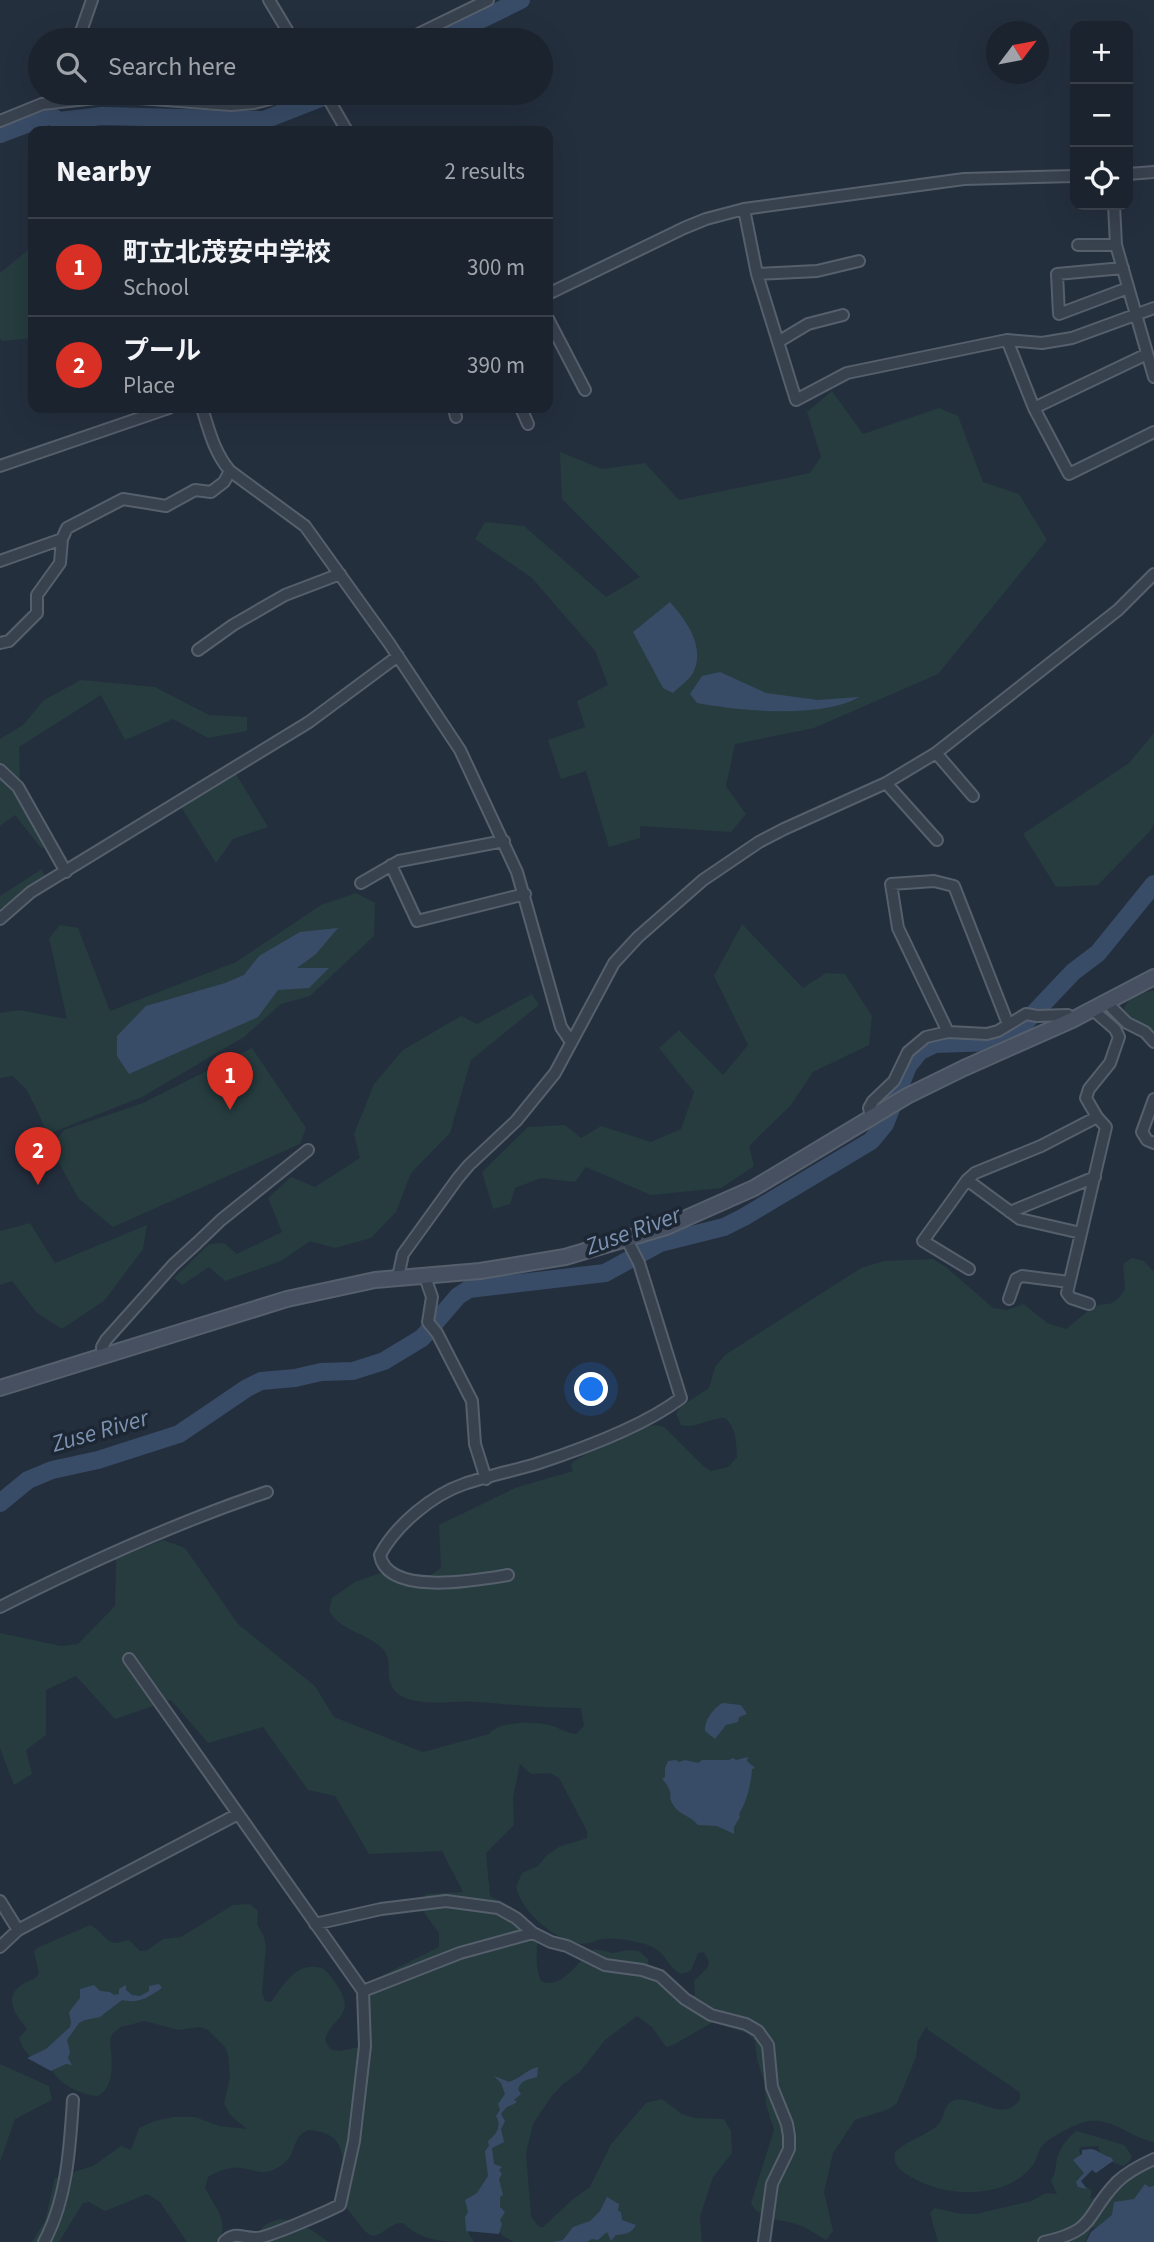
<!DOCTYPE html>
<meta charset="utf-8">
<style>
:root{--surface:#1b232e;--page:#282f3a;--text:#f1f3f6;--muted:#a0a4aa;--line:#39404a;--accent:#d93025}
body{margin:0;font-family:"Source Sans 3","Noto Sans JP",sans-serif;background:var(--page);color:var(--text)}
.controls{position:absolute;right:21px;top:21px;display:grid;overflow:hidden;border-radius:14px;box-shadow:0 7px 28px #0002}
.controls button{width:63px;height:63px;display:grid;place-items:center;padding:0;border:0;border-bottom:2px solid var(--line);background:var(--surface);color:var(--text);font:35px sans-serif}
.compass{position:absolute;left:986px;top:21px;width:63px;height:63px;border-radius:50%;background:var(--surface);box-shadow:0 7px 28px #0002;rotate:58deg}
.you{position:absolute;left:592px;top:1390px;width:24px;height:24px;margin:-18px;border:5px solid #fff;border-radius:50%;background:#1a73e8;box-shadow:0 0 0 10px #1a73e833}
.badge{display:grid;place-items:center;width:46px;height:46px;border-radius:50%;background:var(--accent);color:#fff;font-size:23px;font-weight:700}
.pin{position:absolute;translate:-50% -58px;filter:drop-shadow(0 2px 4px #0008)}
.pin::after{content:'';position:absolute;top:37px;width:24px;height:21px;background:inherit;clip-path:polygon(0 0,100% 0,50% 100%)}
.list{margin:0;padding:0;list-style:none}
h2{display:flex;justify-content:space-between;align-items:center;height:91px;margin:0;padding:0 28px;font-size:30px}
h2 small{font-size:23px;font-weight:400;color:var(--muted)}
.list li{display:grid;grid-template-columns:46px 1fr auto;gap:21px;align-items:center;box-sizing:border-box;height:98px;padding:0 28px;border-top:2px solid var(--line)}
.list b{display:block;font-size:26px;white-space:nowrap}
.list p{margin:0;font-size:23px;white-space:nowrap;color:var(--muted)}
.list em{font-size:23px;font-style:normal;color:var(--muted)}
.icon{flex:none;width:38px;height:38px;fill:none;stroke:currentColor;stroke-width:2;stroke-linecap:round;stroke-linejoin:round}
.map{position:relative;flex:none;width:1154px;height:2242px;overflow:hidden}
.search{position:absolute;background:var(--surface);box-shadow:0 7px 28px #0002;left:28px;top:28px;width:525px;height:77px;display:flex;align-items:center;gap:18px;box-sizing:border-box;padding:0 24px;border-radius:38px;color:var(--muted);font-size:26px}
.panel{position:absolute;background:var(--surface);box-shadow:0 7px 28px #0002;left:28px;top:126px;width:525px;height:287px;border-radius:14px}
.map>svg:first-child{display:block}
</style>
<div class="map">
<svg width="1154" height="2242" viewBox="0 0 1154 2242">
<rect width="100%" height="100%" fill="#242f3e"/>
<path fill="#263c3f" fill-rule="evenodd" d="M33,249v89l-30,3 -3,-3v-65l28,-23z
M832,391l31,43 76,-26 19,8 25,66 36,12 28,46 -109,134 -124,54 -79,16 -9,42 20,28 -15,18 -91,-6v12l-31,9 -23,-76 -25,8 -13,-39 37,-13 -8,-26 31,-16 -13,-34 -63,-73 -57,-39 10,-17 39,4 82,71 34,-20 -78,-78 -2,-47 42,17 43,-6 34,37 131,-27 11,-16 -14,-45z
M81,680l74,7 54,28 38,2v14l-39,7 -35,-19 -48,21 -24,-45 -82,52 1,38 36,61 -15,2 -26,-33 -15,11v-87l23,-14 21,-25z
M1154,733v90l-3,7 -53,55 -42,2 -33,-53 106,-71z
M236,774l32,53 -35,12 -17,24 -35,-56z
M42,869l3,9 -45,31v-13z
M356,893l19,10 -1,33 -64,60 -29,8 -37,33 -102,60 -94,37 -21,-44 -14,-14 -13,2v-65l19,-3 48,9 -18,-81 11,-13 18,3 32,83 126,-49 85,-57z
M742,924l61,64 23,-15 19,1 27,42 -3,29 -56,27 -22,33 -42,41 5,20 -33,22 -70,7 -65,-28 -11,15 -34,-4 -26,10 -5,16 -17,5 -11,-37 46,-45 37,-2 16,13 20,-12 50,16 30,-13 13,-37 -35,-44 20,-18 44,45 25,-30 -34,-69z
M1154,991v45l-26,-19 -4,-8c3,-11 19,-18 30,-18z
M532,994l7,11 -68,55 -21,73 -39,40 -15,39 -25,26 -36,10 -25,-7 -29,20 -56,20 -16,-14 -27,18 -8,-7 35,-34 15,-1 13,11 45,-22 -14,-34 23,-21 24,10 45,-29 -6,-24 20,-50 29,-34 58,-34 16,8z
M252,1048l54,80 -6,16 -187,83 -35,-29 -27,-50 13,-18 79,-27z
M30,1223l25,40 92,-38 -4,24 -38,51 -43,29 -25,-16 -25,-32 -12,4v-54z
M1132,1258l12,3 10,11v870c-23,-4 -40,-24 -65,-21 -10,1 -40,16 -47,25 -4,5 -5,13 -9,19 -25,34 -85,33 -118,14 -12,-6 -23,-13 -20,-27 12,-11 29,-16 42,-26 8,-7 6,-23 18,-26 22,-4 49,24 65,-1v-6l-5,-4 -87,-59 -1,-4 -9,15 -2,16 -19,46 -8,6 -34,11 -22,33 -9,39 9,39 -7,9c-8,-4 -16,-11 -25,-14 -17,-8 -40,-3 -50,-23l23,-73 -8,-25 -2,-23 -7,-23 -2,-18 -8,-8 -20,-6 -12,-6 -40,23 -9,3 -14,-20 -15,-11 -32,24 -25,32 -17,12 -12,13 -18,27 -7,29 5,63 7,10 5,1 30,-28 17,-12 21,-43 35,-41 16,-4 20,15 12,4 30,1 7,12 1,22 -19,24 -13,40 2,25h-118l28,-36 -48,36h-50l-11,-6 -7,-9 -28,-6 1,13 5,8c-29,0 -52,0 -71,-19 -11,-1 -19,11 -30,13 -8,-3 -12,-9 -16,-15 -6,-7 -13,-15 -14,-24 -3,-31 11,-64 -35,-67 -20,9 -8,29 -35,40 -11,5 -21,-1 -33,-2 -11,-1 -22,3 -32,9l-3,11c8,17 29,38 10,54h-28l-27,-40 -13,-8 -42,17 -16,-9 -6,1 -24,39h-27l13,-21 10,-43 38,-12 28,-20 10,4 8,-22 16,-7 18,-4h22l24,9 28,3 -17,-14 -6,-12 6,-26 -2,-23 -3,-7 -17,-17 -8,-3 -22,3 -33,-9 -24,6 -8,6 -3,6c1,19 7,46 -12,57 -17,-1 -40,-12 -47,-28l20,-39 9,-10 44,-25 -48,24 -13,24 -31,17 -9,-11 -4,-10 8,-9c-10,-13 -24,-29 -7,-43 7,-6 14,-5 19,-12l-5,-22 3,-4 53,-23c10,4 16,18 26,18 4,0 8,-3 13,-3l11,11h6l17,-12 18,-2 52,-32 17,-1 8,7 -1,13 7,13 2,10 -4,46 3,8 6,1c13,-18 26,-43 53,-33 8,8 25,29 20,41 -5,12 -15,15 -19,30l5,9 9,2 21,-4 3,-60 2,-3 74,-37v-14l-19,-26 1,-9 6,-4 36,-2 -21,-41 -73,3 -34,-58 -27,-6 -45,-63 -55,16 -37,-43 -56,19 -39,-43 -30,14v45l-20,15 6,24 -18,11 -14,-37v-115l61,13 17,-2 37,-38 1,-47 47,-19 22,8 53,76 77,62 19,31 89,35 66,-18c8,-13 45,-13 60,-9 9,2 17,8 27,9l8,-8 -3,-18c-34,0 -68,-3 -102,-6 -22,-3 -66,8 -84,-11 -13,-16 1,-29 -14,-44 -14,-13 -44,-18 -52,-37l3,-12 23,-16 25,-9 4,-1c6,4 9,9 14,12 18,8 30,-9 43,-16l-2,-43 76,-37 58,-17 -2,-6 3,-4c22,-11 67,-43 90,-34l39,39 8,5 17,-4 9,-10c-1,-15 0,-28 -12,-39 -16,0 -30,11 -44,7l-5,-11 4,-7 29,-19 6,-21 10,-12 136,-87 23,-7 49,-2 13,8 47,41 14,2 17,-6 23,19 19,6 27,-22c16,-7 18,4 32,-18l-2,-25zM520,1764l11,10 19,-1 9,5 28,53v7l-28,9 -12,8 -9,11 -16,7 -6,14c6,26 40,54 66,57 8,0 13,-4 21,-5 12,-2 30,2 42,5 23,7 20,22 36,30l10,-3 7,-18 6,-1 5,10 -2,6 -13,13 1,13 -8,10 -7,-2 -31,-27 -1,-16 -9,-8 -11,-1 -15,3 -19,-4c-16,10 -31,42 -53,32 -6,-14 -4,-23 -4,-38 1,-26 -26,-36 -47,-47l-4,-43 28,-28 -1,-28z
M0,2064l49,22 3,14 -37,19 -15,43z
M1077,2131l47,14 8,11 -2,5 -7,5 -21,-8 -4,-12 -17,1 -2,3 9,22 -10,11 14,7 -2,9c17,-3 21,-22 35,-31 9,-6 19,-5 29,-6v26l-39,28 -12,11 -12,1 -6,14h-147l-8,-29 5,-5 27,6h14l55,-13 15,-8 11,1 -6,-13c4,-7 4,-10 5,-16 1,-13 11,-28 21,-34z
M280,2219c17,1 35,12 48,23h-70c0,-15 8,-19 22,-23z"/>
<path fill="#394c67" d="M670,602c16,18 36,45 23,71 -4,7 -14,14 -20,20l-10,-5 -30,-56z
M720,672l46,21 52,7 41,-3c-38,22 -119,14 -162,6l-7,-9 12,-18z
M338,928l-22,26 -19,14h32l-20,20 -31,2 -20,27 -129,57 -12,-18v-20l29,-30 79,-23 19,-8 15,-19 41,-24z
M723,1703l18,2 6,9 -8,3 -1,5 -12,3 -11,14 -10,-8c-1,-10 9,-24 18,-28z
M748,1757l-1,4 8,7 -3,1c-1,15 -5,32 -13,45l1,3 -6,10v7l-17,-8 -19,-1c-10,-12 -22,-9 -28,-27 2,-5 -3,-15 -8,-19l3,-2v-9l3,-7 8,-1 3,2 6,-2 13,3 4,-3h27l4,-2 3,2z
M159,1984l3,4c-13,9 -23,16 -40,12l-22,17 -15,3 -6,3 -12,17 3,12 -2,6 4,7 -6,-1 -15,7 -24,-13 19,-9 24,-22 1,-5 -2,-10 11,-14v-9l14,-4 6,6 10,1 4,3 5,-1v-5l7,-4v5l6,5 8,1 9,-5v-5z
M538,2067l-1,10c-9,3 -15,2 -19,12l3,5 -7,6 3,2c-10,7 -7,0 -16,12l4,7 -4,8 3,13 -12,6 2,16 8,3 -3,3 3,4 -3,5 4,16 -3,2v10l5,5 -5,8 2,4 -3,10 -33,-3 -1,-14 3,-5 -3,-12 12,-7 11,-17 -3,-25 4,-5 -1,-5c9,-7 14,-15 8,-25l4,-6 -2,-6 7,-10 -4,-11 -7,-7 15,6c12,-4 17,-12 29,-15z
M1091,2149c7,1 13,7 21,9l1,3 -17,12 -4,-3 -11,11 6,8 -9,-2 -2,-5 8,-9 -11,-13 9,-6v-4z
M1145,2184l4,3 5,-1v56h-68l5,-10 21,-17 2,-13 20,-3z
M607,2197l12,7 -1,7 3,1 1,8 14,5c-5,9 -10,9 -20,10l-5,6 -4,-9 -9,8 -6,-1 -5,3h-34l10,-2 10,-13 17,-6 10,-10z"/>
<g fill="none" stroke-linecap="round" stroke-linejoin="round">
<path stroke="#394c67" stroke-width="18" d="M439,40l82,-40
M0,134l50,-19 9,6 43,-5 162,4 69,-27
M0,1503l28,-23 24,-10 46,-10 81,-26 68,-46 14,-7 34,-3 26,-6 32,-1 31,-10 38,-23 36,-42 11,-7 136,-16 55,-30 64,-16 20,-10 127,-76 14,-17 23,-58 12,-15 15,-7 60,-2 23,-12 55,-58 25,-19 56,-69"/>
<g stroke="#565f6c" stroke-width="14">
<path id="street" d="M269,0l24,40
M78,40l14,-40
M406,40l82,-40
M325,93l22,38
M0,121l42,-17 71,-8 118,9 23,-2 40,-10
M1128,174l26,-2
M1114,205l2,40 38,132
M744,209l13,65 39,126 51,-27 160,-33 35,3 30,-5 82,-30
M1078,245h38
M1123,268l-66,6 2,40 69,-26
M757,274l60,-3 42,-10
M548,294l136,-66 22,-9 38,-10 220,-30 111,-3
M548,319l37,71
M1007,340l27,68 35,66 85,-42
M778,342l30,-18 35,-9
M202,408c7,22 12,44 28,63l75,55 84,117 71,107 57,122 44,155 10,15
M454,408l2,9
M521,408l7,16
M1034,408l113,-54
M0,466l169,-58
M0,561l62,-22
M0,643l9,-2 28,-28v-18l23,-32 2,-24 5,-11 56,-29 43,7 29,-16 16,2 13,-10 6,-11
M198,650l35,-25 52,-30 55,-21
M936,753l37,43
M0,770l18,17 48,85
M886,783l51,57
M391,865l26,56 108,-27
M361,883l38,-22 105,-20
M0,919l31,-27 278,-170 89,-66
M1107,1003l20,20 18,9 9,10
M948,1032l-50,-104 -7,-44 43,-3 20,5 54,138
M1154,1099l-12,33 5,8 7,3
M871,1117l-2,-9 4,-7 21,-20 14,-29 18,-15 22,-5 39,2 11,-3 28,-17 11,2 31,-1 4,5
M967,1180l53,39 61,14
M1010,1212l85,-35
M969,1269l-46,-28 44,-61 8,-7 66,-27 56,-29
M424,1274l8,23 -4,25 9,11 35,68 3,43 11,35
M398,1277l5,-23 55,-76 11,-13 47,-44 39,-48 59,-110 24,-26 65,-57 56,-38 25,-13 102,-46 50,-30 182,-143 36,-36
M1009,1299l7,-20 6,-3 47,6
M1089,1304l-18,-6 -4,-5 39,-166 -9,-10 -11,-19 3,-9 21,-26 9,-26 -4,-8 -22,-19
M103,1357l-1,-10 4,-7 67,-75 24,-22 24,-23 87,-70
M508,1575c-30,5 -121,22 -128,-20 16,-30 52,-60 84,-71 23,-8 48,-13 72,-20 46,-15 107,-37 145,-66l-42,-135 -12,-23
M0,1607c87,-44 175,-84 267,-115
M129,1659l234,332 2,55 -11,95 -14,64c-12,6 -74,34 -85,33 -14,0 -20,-7 -31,4
M0,1901l18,29
M315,1924l66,-15 65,-8 52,7 18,10 17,15 18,9 16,4 38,19 37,5 18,6 25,23 26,16 35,9 12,7 10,14 4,42 15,37 2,12v13l-17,35 -8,58
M0,1947l18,-17 220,-116
M363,1991l97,-38 73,-20
M44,2242c23,-42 26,-95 29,-142
M1044,2242c54,-12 40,-26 73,-60 10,-10 24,-17 37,-23"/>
</g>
<g stroke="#565f6c" stroke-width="18">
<path id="secondary" d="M0,1388l287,-89 88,-19 105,-9 85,-14 101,-30 88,-39 153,-92 57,-28 108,-48 82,-43"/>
</g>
<use href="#street" stroke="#38414e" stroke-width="10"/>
<use href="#secondary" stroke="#465061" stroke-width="14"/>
</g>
<g text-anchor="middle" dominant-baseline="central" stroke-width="7" stroke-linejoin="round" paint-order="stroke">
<g font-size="24" font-style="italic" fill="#7c92b1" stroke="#1d2633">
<text transform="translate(633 1231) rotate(-20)">Zuse River</text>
<text transform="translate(100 1431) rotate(-16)">Zuse River</text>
</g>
</g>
</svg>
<div class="controls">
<button>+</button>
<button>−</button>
<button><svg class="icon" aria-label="locate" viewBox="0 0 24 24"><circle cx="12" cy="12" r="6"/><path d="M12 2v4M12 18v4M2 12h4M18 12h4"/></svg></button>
</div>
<svg class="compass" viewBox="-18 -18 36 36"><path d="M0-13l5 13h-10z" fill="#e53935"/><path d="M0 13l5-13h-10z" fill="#a0a4aa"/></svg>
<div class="you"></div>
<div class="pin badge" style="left:230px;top:1110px">1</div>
<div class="pin badge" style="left:38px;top:1185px">2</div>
<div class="search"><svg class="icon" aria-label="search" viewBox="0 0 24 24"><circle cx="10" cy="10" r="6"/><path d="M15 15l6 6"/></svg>Search here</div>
<section class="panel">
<h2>Nearby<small>2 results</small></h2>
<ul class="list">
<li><span class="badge">1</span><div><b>町立北茂安中学校</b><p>School</p></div><em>300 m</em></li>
<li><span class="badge">2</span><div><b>プール</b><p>Place</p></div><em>390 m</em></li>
</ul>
</section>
</div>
